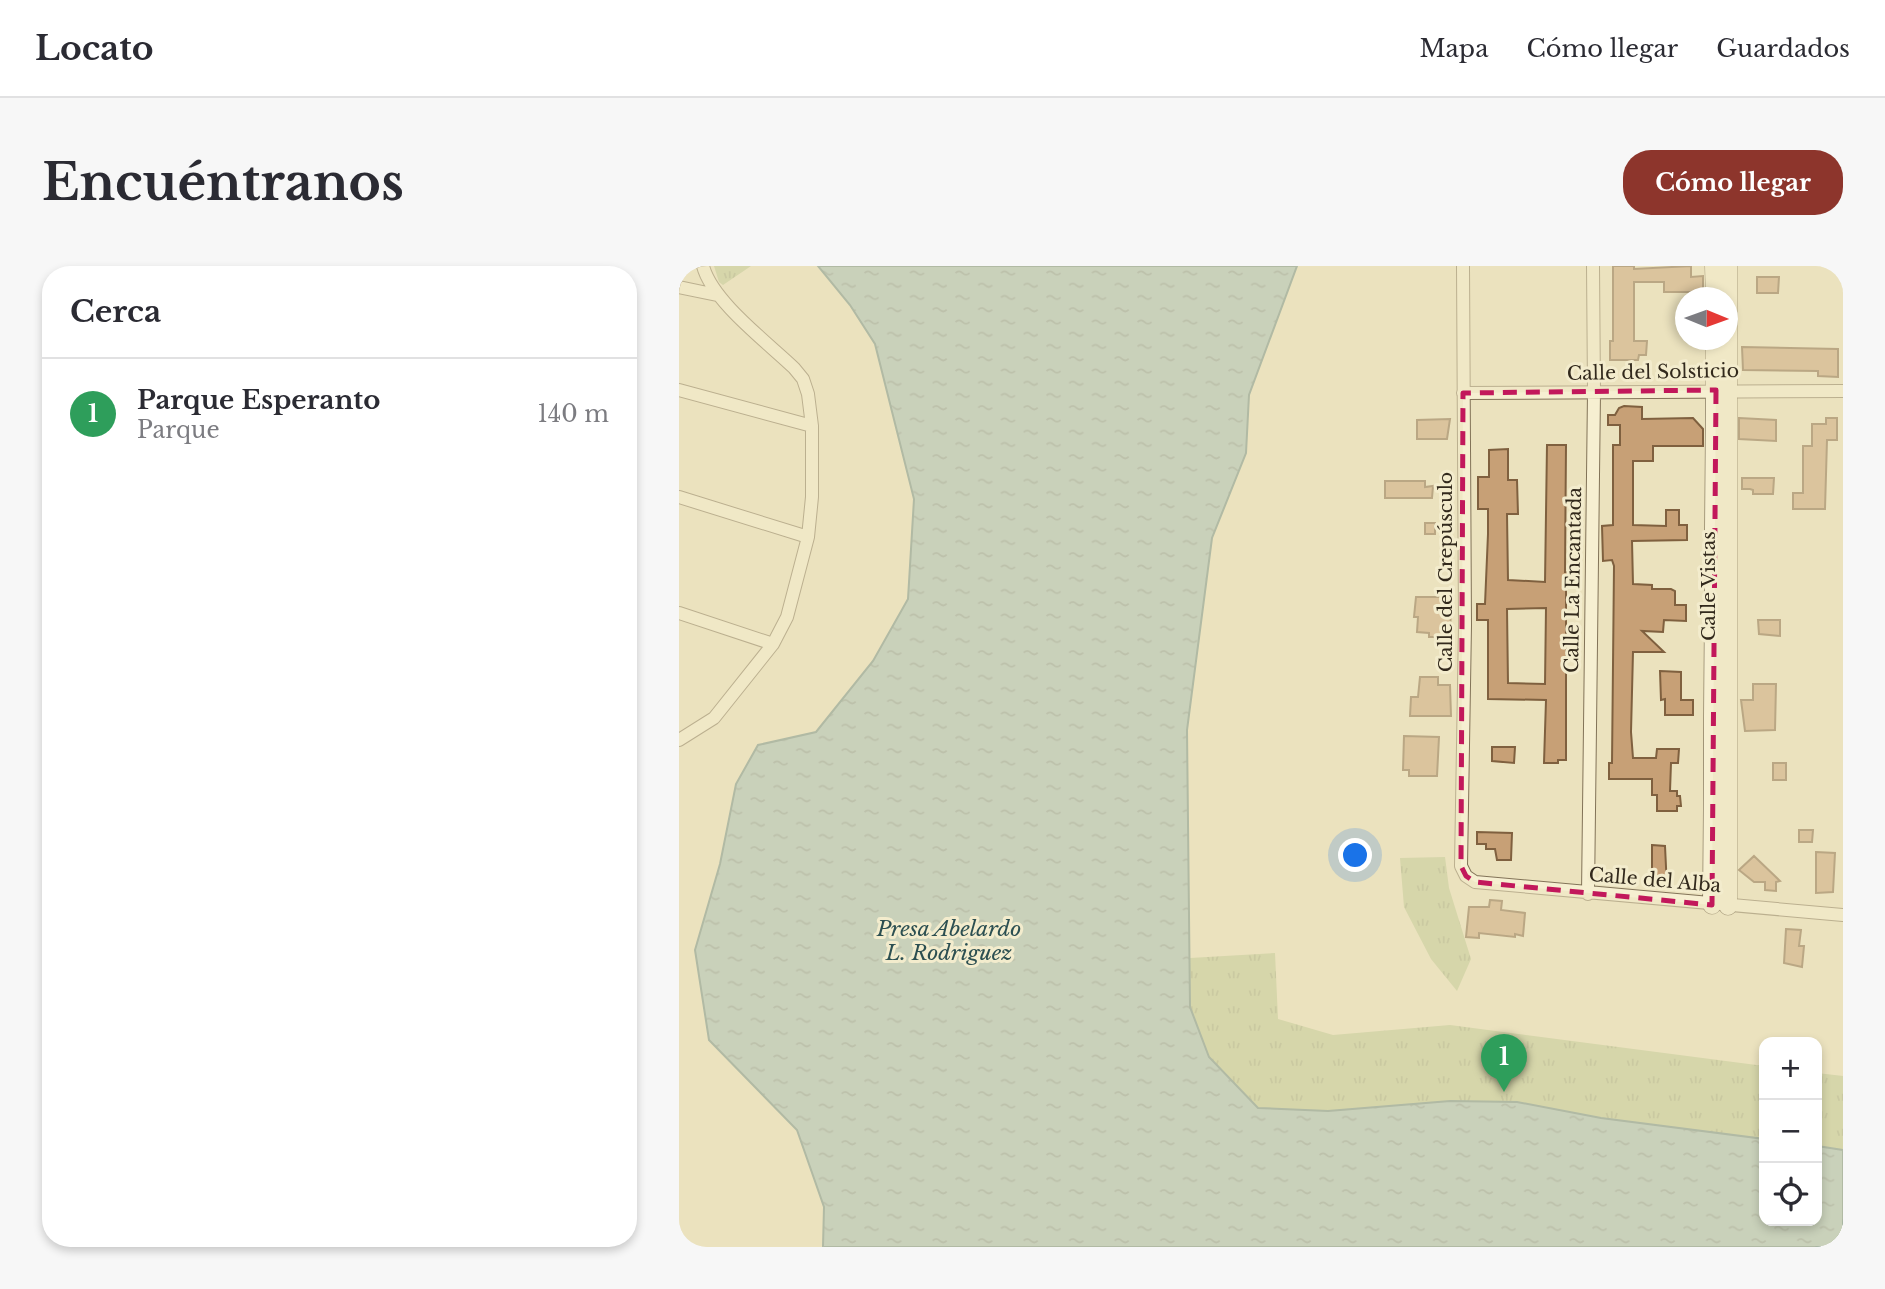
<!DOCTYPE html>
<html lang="es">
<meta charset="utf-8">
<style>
:root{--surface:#fff;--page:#f7f7f7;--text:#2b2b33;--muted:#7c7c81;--line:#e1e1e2;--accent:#8d352c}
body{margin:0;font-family:"Libre Baskerville",serif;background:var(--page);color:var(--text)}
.controls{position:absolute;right:21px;bottom:21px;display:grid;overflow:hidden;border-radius:14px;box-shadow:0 4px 10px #0003}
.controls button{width:63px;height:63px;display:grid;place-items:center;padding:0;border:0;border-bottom:2px solid var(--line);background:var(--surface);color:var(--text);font:35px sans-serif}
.compass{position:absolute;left:996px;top:21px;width:63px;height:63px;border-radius:50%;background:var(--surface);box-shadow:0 4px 10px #0003;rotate:91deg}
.you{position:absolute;left:677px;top:590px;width:24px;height:24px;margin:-18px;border:5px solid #fff;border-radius:50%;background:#1a73e8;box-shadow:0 0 0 10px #1a73e833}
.badge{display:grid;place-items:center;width:46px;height:46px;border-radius:50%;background:var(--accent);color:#fff;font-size:23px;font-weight:700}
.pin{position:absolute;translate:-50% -58px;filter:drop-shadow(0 2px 4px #0008)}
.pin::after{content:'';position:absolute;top:37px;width:24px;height:21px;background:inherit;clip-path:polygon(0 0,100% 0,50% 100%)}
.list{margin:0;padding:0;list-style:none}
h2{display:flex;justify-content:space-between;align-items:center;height:91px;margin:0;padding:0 28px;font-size:30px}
h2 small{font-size:23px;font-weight:400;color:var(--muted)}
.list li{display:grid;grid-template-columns:46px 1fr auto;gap:21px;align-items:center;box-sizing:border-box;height:112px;padding:0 28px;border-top:2px solid var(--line)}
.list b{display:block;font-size:26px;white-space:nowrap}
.list p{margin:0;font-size:23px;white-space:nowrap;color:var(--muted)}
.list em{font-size:23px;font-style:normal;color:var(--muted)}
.icon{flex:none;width:38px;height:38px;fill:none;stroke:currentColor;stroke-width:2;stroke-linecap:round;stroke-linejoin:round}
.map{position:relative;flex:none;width:1164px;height:981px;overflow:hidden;border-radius:28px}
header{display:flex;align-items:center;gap:42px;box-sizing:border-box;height:98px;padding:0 35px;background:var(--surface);border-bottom:2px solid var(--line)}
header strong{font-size:33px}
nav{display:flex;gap:38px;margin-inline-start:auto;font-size:24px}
.intro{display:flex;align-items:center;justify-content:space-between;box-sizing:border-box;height:168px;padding:0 42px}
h1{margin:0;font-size:49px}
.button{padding:18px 32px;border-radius:28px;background:var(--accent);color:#fff;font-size:24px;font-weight:700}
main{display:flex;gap:42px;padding:0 42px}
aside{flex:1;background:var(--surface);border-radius:28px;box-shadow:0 4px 10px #0003}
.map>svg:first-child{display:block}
</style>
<header>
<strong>Locato</strong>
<nav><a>Mapa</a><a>Cómo llegar</a><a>Guardados</a></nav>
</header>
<div class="intro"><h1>Encuéntranos</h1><a class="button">Cómo llegar</a></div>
<main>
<aside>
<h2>Cerca<small></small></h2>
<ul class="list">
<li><span class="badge" style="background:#2e9e5b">1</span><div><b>Parque Esperanto</b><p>Parque</p></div><em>140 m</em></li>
</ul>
</aside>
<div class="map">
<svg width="1164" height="981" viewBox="0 0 1164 981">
<defs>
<pattern id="park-tufts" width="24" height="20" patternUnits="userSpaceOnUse" patternTransform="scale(1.75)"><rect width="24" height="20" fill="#bcc793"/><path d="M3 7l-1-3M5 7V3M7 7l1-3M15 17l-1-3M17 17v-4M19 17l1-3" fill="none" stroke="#a2ab7e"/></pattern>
<pattern id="water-ripples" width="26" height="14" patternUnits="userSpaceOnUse" patternTransform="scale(1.75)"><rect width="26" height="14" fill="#a1bcb7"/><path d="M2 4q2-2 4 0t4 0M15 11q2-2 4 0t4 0" fill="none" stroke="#849994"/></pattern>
</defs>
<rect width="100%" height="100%" fill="#ebe2be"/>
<path fill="url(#park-tufts)" d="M35,0h37l-28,19 -4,-3z
M766,591l4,31 22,71 -14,32 -26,-32 -27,-52 -4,-49z
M596,687l3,66 55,16 117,-10 314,41v155h53v-148l26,3v171l-515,-136 -70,-3 -49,-51 -19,-50v-49z"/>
<path fill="url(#water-ripples)" stroke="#6a8985" stroke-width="2" d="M139,0h479l-48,129 -3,58 -34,85 -25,192 3,277 19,50 49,51 70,3 122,-10 67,1 84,16 163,21v82h53v-75l26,4v97h-1020l1,-40 -27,-77 -88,-90 -14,-90 25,-86 16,-80 22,-39 58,-13 57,-71 35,-62 6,-100 -39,-155 -25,-39z"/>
<path fill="#c7a076" stroke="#7f603f" stroke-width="2" fill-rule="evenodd" d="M934,0h21v3l57,-3v11l12,-1v16h-39v-10h-30v59h13l-1,14h-7l-1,5h-28v-19h3z
M1078,11h22l-1,16h-21z
M1063,81l96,2v28l-20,-1v-5l-75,-1z
M945,140l18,1v12l51,-1 10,11v17h-50v15h-20v64l33,1v-16h13v15h8v15l-55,1 1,43 19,1v4h19l4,2v14h11v16l-22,-1 -1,12 -21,-1 22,21h-31l-2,80 2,26h23l1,-9h22l-1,14h-7l-1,28h7v5h3l1,10h-4v5h-20v-16h-5v-16h-43v-16h3l2,-197 -2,-6 -9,1 -1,-35 11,-1v-80h7v-20h-12v-10h7l4,-7z
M1060,152l37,2v21l-37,-2z
M1147,152h11v22h-10l-2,69h-32v-16h10v-47h9v-22h14z
M771,153l-3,20h-30v-19z
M868,179h19l-1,127h12v16h-11v172h-8v3h-14l2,-63 -58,-1v-79h-11v-16h8l3,-70v-25h-10v-32h11v-27l19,-1v31h9l1,34h-11l1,66 37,2zM867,342l-1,76 -37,-1 -1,-74z
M1063,212h32l-1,16h-20v-4l-3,-1h-8z
M706,215h40v6l8,-1 -1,12h-47z
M746,257h10v11h-10z
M737,331h25l3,1v7h7l-1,32h-21v-4l-12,-1 1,-15h-4z
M1079,354h22v16l-21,-2z
M981,405l21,1v28h12v15h-28v-16l-4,1z
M741,411h18v8h12l1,31h-41l1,-19h7z
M1074,418h23l-1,46 -30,1 -4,-31h12z
M725,470l35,1 -2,39h-28v-6h-6z
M813,481h23l-1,16 -22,-2z
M1094,497h13v17h-13z
M1120,564h14l-1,12h-13z
M798,566l35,1 -1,27h-14l-2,-11h-9v-5h-9z
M973,579l13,1 2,42h-15z
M1137,586l19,1 -2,39 -17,1z
M1075,590l26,25 -4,1v9l-11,-1v-8h-11l-15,-12z
M811,634l12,1 -1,9 24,3 -2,23 -8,-2v3l-36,-4v5l-13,-1 3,-30h20z
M1107,663l15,1 -2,16h5l-2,21 -18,-4z"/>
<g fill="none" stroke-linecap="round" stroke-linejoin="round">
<g stroke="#827358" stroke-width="14">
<path id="street" d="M784,0l2,359 -4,241 5,10 9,6 368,33
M0,21l38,8
M0,124l133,36
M784,127l380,-2
M0,231l129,40
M0,347l94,31
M0,474l35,-22 59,-74 14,-27 21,-80 4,-40v-71l-4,-32 -5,-15 -9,-11c-27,-26 -82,-67 -91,-102
M909,628l6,-502 -1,-126"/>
</g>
<g stroke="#63543b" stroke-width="19">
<path id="secondary" d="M1035,0l1,32
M1033,639l3,-565
M1049,640v-640"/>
</g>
<use href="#street" stroke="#f6efd1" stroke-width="12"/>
<use href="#secondary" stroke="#f6efd1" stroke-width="18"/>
</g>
<path d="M0 0H1164V981H0ZM1037,124l-4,515 -237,-23 -9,-6 -5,-10 2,-473z" fill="#ebe2be" fill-opacity=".55" fill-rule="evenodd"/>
<path fill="none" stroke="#c2185b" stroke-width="5" stroke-dasharray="14 9" stroke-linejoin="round" d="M1037,124l-4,515 -237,-23 -9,-6 -5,-10 2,-473z"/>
<g text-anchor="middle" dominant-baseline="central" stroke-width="6" stroke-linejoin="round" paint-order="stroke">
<g font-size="19" fill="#32291c" stroke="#f3eccd">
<text transform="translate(974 106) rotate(-1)">Calle del Solsticio</text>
<text transform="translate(766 306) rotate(-90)">Calle del Crepúsculo</text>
<text transform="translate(894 314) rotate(-89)">Calle La Encantada</text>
<text transform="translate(1029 320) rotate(-90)">Calle Vistas</text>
<text transform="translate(976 614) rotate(5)">Calle del Alba</text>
</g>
<g font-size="21" font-style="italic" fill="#2c4f51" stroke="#f3eccd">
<text x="270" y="663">Presa Abelardo<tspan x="270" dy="24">L. Rodriguez</tspan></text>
</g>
</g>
</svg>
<div class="controls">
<button>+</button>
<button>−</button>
<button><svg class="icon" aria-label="locate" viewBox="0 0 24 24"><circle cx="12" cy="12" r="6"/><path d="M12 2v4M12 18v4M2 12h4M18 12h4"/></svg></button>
</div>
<svg class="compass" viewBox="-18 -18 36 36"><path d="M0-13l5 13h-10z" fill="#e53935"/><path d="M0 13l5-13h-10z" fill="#7c7c81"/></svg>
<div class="you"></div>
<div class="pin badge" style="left:825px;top:826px;background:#2e9e5b">1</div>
</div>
</main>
